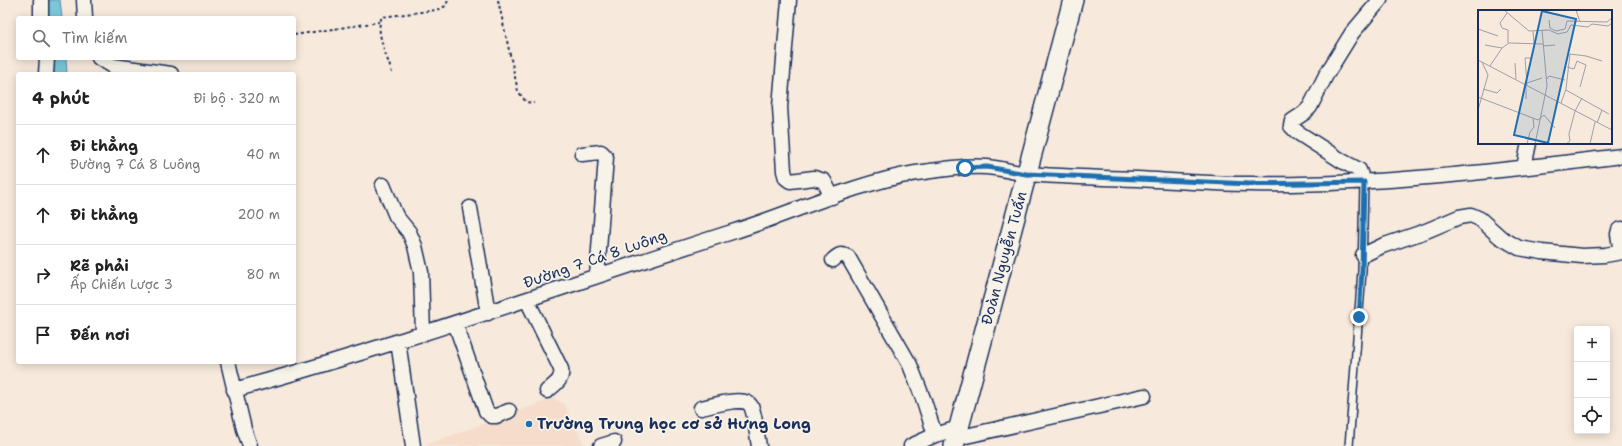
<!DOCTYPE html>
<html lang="vi">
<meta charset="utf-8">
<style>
:root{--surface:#fff;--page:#f2f2f2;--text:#222;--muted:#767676;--line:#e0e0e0}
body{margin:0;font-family:"Shantell Sans",sans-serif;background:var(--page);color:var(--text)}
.controls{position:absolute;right:12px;bottom:12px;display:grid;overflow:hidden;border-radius:4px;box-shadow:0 2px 10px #0003}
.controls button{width:36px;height:36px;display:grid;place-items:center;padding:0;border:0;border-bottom:1px solid var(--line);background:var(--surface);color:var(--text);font:20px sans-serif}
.stop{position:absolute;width:12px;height:12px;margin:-9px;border:3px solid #1f6fb2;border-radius:50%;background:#fff}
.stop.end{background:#1f6fb2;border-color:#fff;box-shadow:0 1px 4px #0008}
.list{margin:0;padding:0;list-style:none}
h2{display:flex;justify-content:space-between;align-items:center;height:52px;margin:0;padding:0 16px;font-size:17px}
h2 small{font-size:13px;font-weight:400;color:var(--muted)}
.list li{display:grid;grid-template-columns:26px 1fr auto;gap:12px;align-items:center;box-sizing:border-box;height:60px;padding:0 16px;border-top:1px solid var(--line)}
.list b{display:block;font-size:15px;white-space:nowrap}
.list p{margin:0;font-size:13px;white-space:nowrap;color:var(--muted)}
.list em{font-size:13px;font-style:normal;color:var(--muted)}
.icon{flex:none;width:22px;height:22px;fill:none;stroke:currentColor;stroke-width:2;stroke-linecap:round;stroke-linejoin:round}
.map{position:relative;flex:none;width:1622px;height:446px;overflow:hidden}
.search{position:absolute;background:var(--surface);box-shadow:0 2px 10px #0003;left:16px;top:16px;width:280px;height:44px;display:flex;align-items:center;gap:10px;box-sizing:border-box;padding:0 14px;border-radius:4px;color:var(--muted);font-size:15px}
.panel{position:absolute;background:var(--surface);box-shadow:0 2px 10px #0003;left:16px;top:72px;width:280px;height:292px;border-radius:4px}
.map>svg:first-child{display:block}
</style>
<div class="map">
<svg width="1622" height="446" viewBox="0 0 1622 446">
<rect width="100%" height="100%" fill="#f7e9db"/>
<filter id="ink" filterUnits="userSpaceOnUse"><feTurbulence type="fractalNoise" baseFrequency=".025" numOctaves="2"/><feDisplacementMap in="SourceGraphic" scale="8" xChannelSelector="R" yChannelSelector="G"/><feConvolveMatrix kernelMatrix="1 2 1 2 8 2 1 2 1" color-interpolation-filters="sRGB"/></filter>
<g filter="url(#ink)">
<path fill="#f6ddcb" d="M554,398l10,6 21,42h-158l1,-2z"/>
<path fill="#7ac7d8" stroke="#548aa7" d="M48,0h12l2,18h-14z
M51,58h15l1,16h-14z"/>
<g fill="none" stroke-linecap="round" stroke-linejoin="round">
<g stroke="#1b2f5e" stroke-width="10">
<path id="lane" d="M1349,446l13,-175 2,-88"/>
</g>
<g stroke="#1b2f5e" stroke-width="17">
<path id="street" d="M84,0l1,18
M789,0l-9,107 4,64 2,7 4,3 24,-3 10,3 8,16
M41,18v-18
M99,58l14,8 58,8
M46,74l1,-16
M582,154l19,-2 5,5 -9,119
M1524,167l5,-24
M1364,183l-5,-13 -17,-9 -45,-29 -6,-6 1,-5 12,-8 6,-6 16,-32 26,-42 28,-33
M383,185l13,31 13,16 6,14 6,26 2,62
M470,208l18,105
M1621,252l-3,-18 1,-4 3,-1
M1363,255l19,-9 44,-15 33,-14 12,-2 9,4 20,18 19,11 23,4 40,4 23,-1 17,-3
M833,260c6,-5 8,-7 15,-3l62,108 14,36 11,34
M527,300l34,69c2,11 -6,15 -14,22
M455,323l31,88 5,5h5l13,-5
M398,341l15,105
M228,362l16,67 6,17
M234,390c168,-46 332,-105 498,-158 61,-19 120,-48 184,-59 23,-3 48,-8 71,-6 14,1 28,6 42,7 36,3 72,4 108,5 38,2 76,5 114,5 124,2 248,-13 371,-28
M701,408c11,-2 44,-13 50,-2 4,8 6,30 8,40
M957,438l187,-42
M601,446l13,-4
M911,446l24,-11 24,-7"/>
</g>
<g stroke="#1b2f5e" stroke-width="22">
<path id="secondary" d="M954,446l119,-446"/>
</g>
<path stroke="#1b2f5e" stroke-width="2" stroke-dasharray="3 3" stroke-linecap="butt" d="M498,0l20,91 8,11 8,1
M294,35l85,-13
M392,73c-4,-15 -18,-42 -10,-56l54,-7 10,-4 2,-6"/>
<use href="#lane" stroke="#f7f3e8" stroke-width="7"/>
<use href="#street" stroke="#f7f3e8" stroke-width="14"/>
<use href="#secondary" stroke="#f7f3e8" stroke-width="19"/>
</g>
</g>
<g fill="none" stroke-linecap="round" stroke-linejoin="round" filter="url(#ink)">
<path stroke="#1f6fb2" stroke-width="5" d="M965,168l22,-1 39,7 224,10 114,-2 -2,89 -3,46"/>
</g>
<circle fill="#1f6fb2" stroke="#f7f3e8" stroke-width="1.5" cx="529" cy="424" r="4"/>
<g text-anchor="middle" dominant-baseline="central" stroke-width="3.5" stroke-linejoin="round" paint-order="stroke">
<g font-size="15" fill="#1b2f5e" stroke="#f7f3e8">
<text transform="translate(1004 258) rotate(-75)">Đoàn Nguyễn Tuấn</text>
<text transform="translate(595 259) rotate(-19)">Đường 7 Cá 8 Luông</text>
</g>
<g font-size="15" font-weight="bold" fill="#1b2f5e" stroke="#f7f3e8" text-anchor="start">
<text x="537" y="424">Trường Trung học cơ sở Hưng Long</text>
</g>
</g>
<g transform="translate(1478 10)">
<rect width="134" height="134" fill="#f7e9db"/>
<path fill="none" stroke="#9f9fa9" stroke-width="1" d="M26,0l25,21 20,-1 9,4 9,-2 4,-7 17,2 4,-3 16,2 4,-3M98,0l4,12M29,3l-7,10 2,5 6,2v13M71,10l1,8 6,3 9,-2 2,-8 40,1 5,-4M0,19l20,7M55,21l1,12M7,35l17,3 -12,18M65,36l12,-1M24,38l7,-5 34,1M0,50l134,70M37,53l1,16M89,57l7,2 3,-8 9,4 -6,22M69,69l2,-3 16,4M49,73l15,-5M49,75l-2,-27h7M5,79l14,4 4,-4M88,80l43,24M0,87l60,23M48,89v-15M83,93l5,-14 4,-35 16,2 16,5M0,100l10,-35 -6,-13M60,110l6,-5 11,13M119,113l5,-13M49,134l3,-12 4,-5 -1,-9M57,134l12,-58 -5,-56M88,134l4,-3 -1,-7 6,-23 7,-13M112,134l5,-22"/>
<path fill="#1f6fb2" fill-opacity="0.15" stroke="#1f6fb2" stroke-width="2" d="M64,1l34,8 -28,124 -34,-8z"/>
<rect width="134" height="134" fill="none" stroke="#1b2f5e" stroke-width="2"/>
</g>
</svg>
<div class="controls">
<button>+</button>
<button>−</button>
<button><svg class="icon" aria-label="locate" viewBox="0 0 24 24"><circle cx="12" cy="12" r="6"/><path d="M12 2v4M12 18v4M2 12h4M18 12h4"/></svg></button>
</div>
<div class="stop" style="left:965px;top:168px"></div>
<div class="stop end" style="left:1359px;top:317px"></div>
<div class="search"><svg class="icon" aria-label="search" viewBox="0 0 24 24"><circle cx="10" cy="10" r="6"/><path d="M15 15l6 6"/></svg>Tìm kiếm</div>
<section class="panel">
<h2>4 phút<small>Đi bộ · 320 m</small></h2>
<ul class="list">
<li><svg class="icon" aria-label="ahead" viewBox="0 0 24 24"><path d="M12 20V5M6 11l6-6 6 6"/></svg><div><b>Đi thẳng</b><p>Đường 7 Cá 8 Luông</p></div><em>40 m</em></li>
<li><svg class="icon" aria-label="ahead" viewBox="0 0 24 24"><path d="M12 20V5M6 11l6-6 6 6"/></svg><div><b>Đi thẳng</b></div><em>200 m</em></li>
<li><svg class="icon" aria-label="right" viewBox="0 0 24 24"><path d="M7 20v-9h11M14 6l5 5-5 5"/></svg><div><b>Rẽ phải</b><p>Ấp Chiến Lược 3</p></div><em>80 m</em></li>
<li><svg class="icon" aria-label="arrive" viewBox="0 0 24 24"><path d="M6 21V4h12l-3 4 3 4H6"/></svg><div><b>Đến nơi</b></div></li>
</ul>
</section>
</div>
